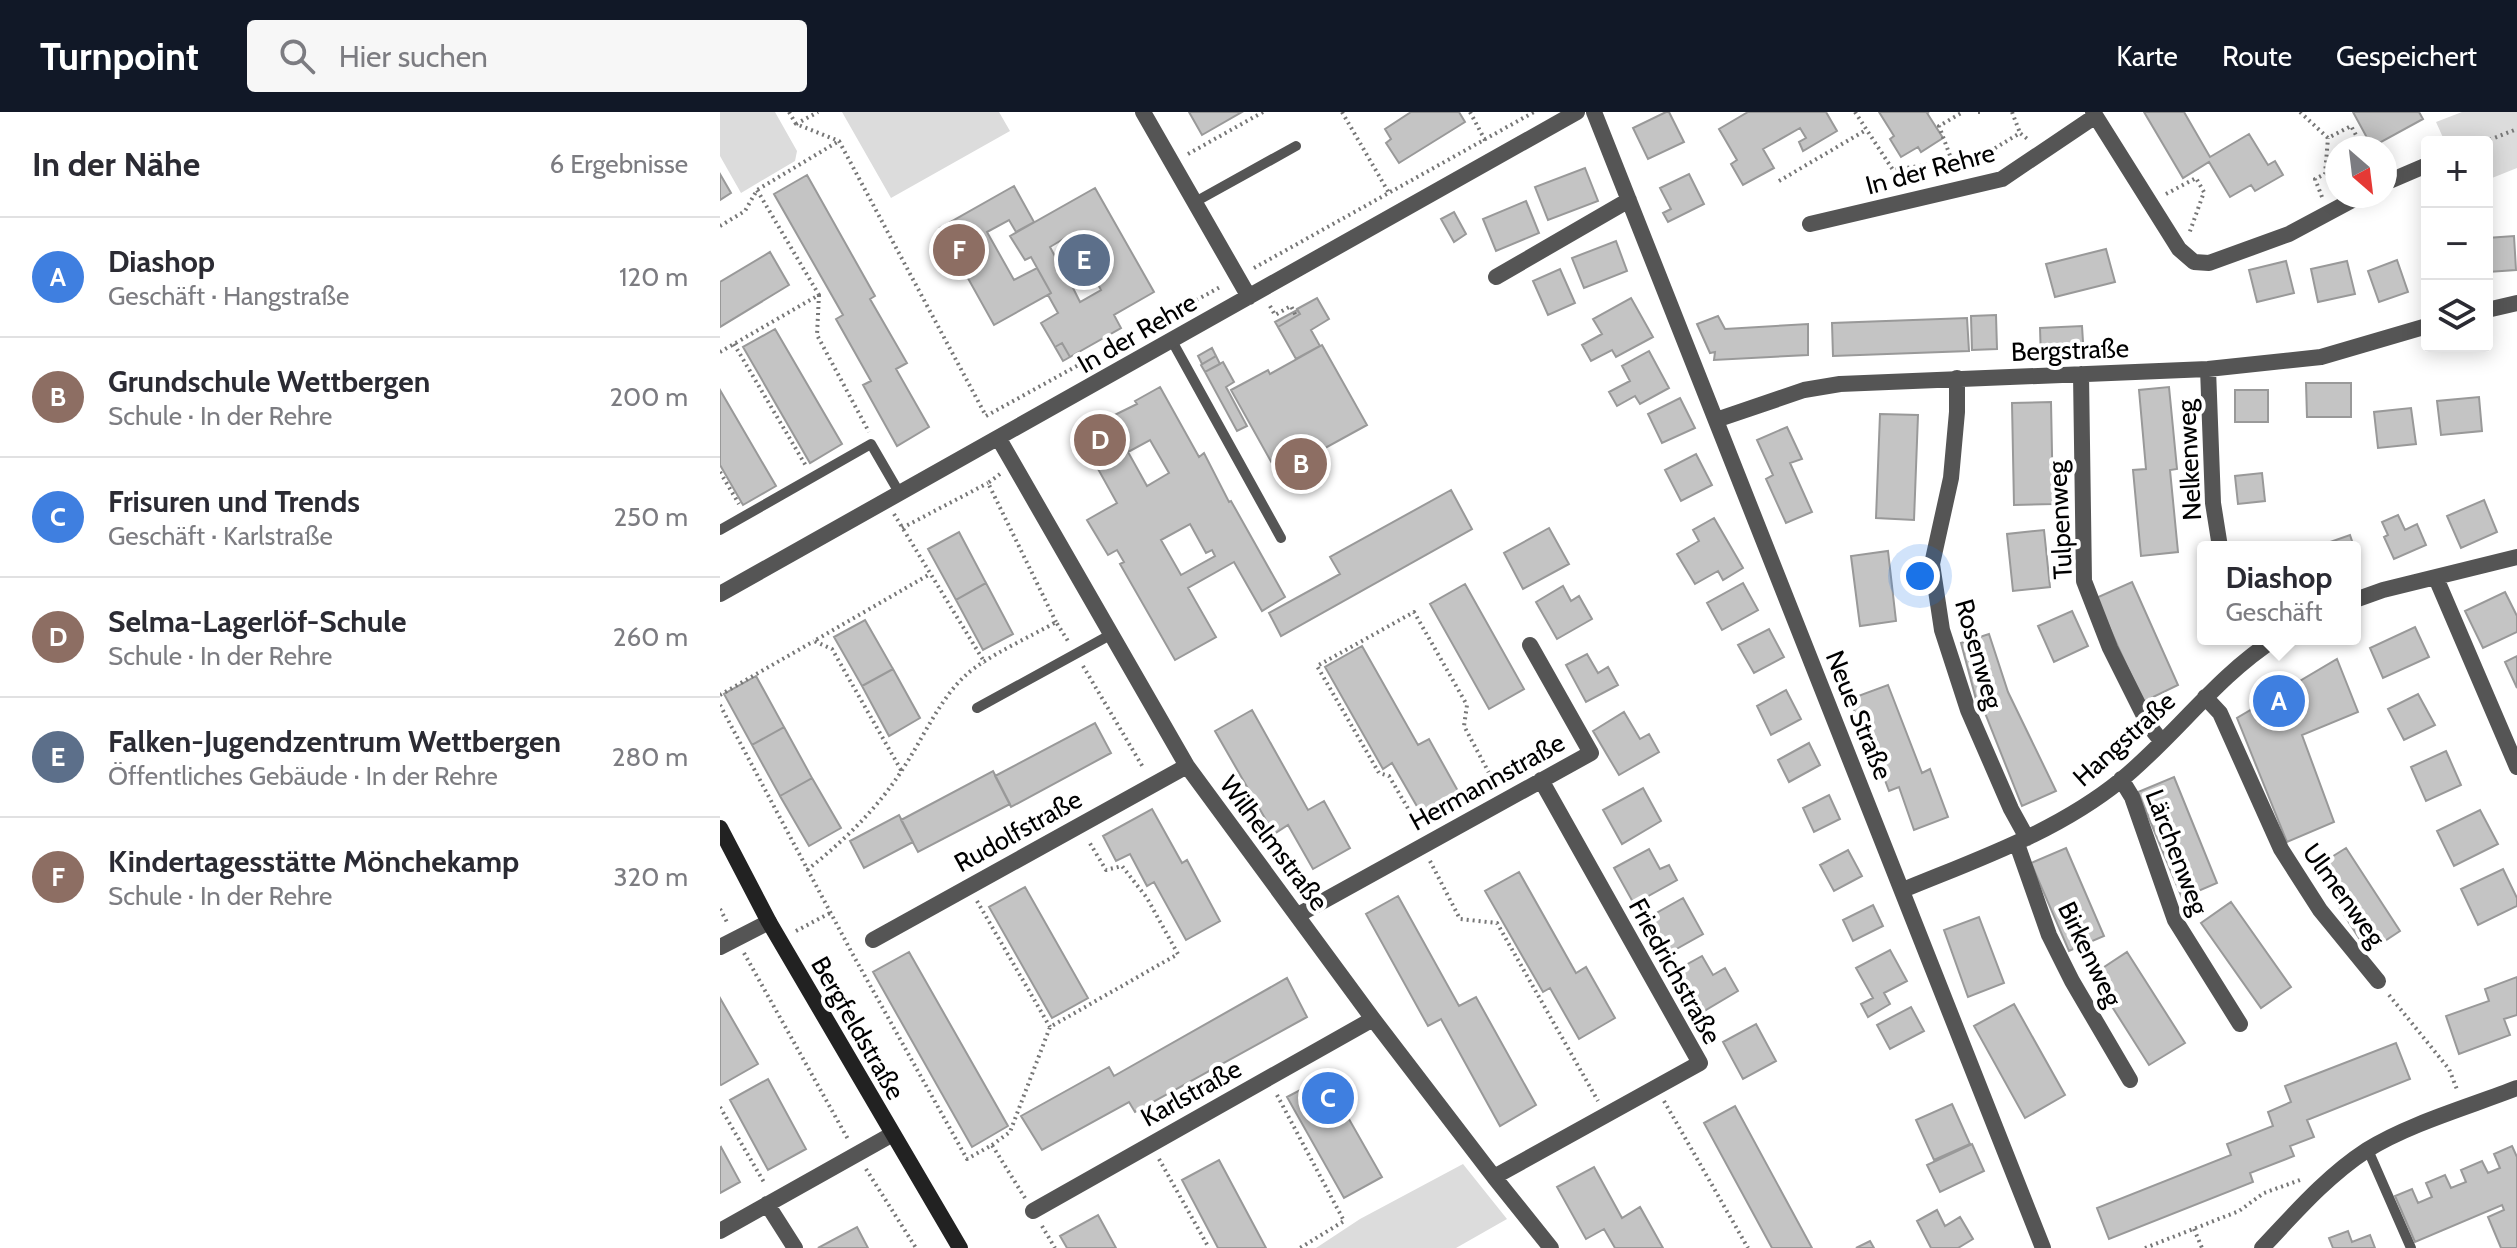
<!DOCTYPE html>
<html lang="de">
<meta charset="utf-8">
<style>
:root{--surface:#fff;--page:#f7f7f7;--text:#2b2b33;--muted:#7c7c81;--line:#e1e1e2;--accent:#111827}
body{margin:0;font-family:Cabin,sans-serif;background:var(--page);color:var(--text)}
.controls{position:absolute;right:24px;top:24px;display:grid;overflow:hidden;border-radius:8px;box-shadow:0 4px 20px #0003}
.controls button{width:72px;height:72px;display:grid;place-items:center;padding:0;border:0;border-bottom:2px solid var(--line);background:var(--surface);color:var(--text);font:40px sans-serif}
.compass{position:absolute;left:1605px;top:24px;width:72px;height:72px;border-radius:50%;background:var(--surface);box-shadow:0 4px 20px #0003;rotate:152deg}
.you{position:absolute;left:1200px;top:464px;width:28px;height:28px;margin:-20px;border:6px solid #fff;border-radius:50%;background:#1a73e8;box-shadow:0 0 0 12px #1a73e833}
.badge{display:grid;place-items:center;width:52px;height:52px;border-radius:50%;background:var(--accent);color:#fff;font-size:26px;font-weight:700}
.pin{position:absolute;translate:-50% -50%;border:4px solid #fff;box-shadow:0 2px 8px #0006}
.popup{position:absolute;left:1477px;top:429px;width:164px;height:104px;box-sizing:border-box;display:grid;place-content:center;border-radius:8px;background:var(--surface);filter:drop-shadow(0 2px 6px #0005);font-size:26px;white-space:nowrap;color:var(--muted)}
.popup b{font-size:30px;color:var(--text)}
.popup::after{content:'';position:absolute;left:50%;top:100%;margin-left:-16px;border:16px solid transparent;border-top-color:var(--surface)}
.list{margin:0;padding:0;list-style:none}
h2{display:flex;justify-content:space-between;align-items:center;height:104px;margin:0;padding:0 32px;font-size:34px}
h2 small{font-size:26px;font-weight:400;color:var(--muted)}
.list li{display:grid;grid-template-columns:52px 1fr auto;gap:24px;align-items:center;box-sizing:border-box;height:120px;padding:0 32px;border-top:2px solid var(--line)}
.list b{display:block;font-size:30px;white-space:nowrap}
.list p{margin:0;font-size:26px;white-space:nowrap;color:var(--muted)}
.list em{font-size:26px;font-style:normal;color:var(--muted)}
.icon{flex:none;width:44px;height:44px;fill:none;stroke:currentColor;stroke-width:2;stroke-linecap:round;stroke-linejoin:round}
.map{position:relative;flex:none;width:1797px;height:1136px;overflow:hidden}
header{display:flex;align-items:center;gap:48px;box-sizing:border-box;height:112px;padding:0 40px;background:var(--accent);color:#fff}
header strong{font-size:38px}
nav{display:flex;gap:44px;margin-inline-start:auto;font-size:28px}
.search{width:560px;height:72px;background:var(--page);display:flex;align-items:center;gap:20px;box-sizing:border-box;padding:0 28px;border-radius:8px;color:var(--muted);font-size:30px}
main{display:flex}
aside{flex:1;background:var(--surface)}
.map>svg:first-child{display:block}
</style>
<header>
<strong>Turnpoint</strong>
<div class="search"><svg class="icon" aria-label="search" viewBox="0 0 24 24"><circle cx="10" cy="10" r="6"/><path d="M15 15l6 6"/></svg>Hier suchen</div>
<nav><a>Karte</a><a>Route</a><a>Gespeichert</a></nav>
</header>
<main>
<aside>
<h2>In der Nähe<small>6 Ergebnisse</small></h2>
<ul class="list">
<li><span class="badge" style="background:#3f7fe0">A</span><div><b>Diashop</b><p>Geschäft · Hangstraße</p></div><em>120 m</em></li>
<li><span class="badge" style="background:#8d6e63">B</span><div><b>Grundschule Wettbergen</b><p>Schule · In der Rehre</p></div><em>200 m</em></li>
<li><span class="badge" style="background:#3f7fe0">C</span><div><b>Frisuren und Trends</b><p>Geschäft · Karlstraße</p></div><em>250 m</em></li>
<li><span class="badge" style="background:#8d6e63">D</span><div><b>Selma-Lagerlöf-Schule</b><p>Schule · In der Rehre</p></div><em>260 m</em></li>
<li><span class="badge" style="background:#5c6f8a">E</span><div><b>Falken-Jugendzentrum Wettbergen</b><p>Öffentliches Gebäude · In der Rehre</p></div><em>280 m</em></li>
<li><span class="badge" style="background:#8d6e63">F</span><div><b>Kindertagesstätte Mönchekamp</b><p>Schule · In der Rehre</p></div><em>320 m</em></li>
</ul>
</aside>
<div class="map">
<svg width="1797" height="1136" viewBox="0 0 1797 1136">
<rect width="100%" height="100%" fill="#fff"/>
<path fill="#dcdcdc" d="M0,0h55l22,39 -2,10 -54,32 -21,-37z
M122,0h157l11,19 -119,67z
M1742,0h55v56l-30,12v-38h-42l-9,-20z
M743,1052l44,55 -51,29h-140l44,-29z"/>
<path fill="#c4c4c4" stroke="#999" stroke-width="2" fill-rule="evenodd" d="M469,0h53l-40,23z
M691,0h48l6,10 -66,41 -13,-20 5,-4 -6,-10z
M946,0h3l15,30 -36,17 -15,-31z
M1028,0h78l11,19 -34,20 -4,-9 7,-4 -6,-10 -37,21 11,19 -31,17 -12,-21 6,-4 -18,-31z
M1159,0h50l-2,1 16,25 -22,14 -3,-5 -17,10 -11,-18 4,-3z
M1424,0h40l26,45 39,-23 19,31 7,-4 8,14 -28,16 -4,-6 -21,12 -21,-35 -26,16z
M1633,0h66l4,7 -51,28z
M865,56l13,33 -50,19 -13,-33z
M0,62l11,19 -11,7z
M969,62l15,30 -36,18 -5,-9 8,-4 -11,-21z
M87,63l68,121 -5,3 37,64 -11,6 33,58 -32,19 -34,-61 8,-4 -35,-62 7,-4 -69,-121z
M294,74l20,36 -18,10 -7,-12 -22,12 27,48 23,-12 14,25 -57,32 -54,-97z
M375,76l59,104 -40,23 7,13 -51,29 -8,-14 -7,4 -14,-24 17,-10 -10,-18 3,-2 -20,-36 -6,3 -15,-24zM350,123l9,15 -21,12 -8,-15zM373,163l8,15 -21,12 -8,-16z
M806,89l13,32 -43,18 -13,-32z
M734,100l12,22 -12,8 -13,-23z
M1794,124l2,34 -28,2 -1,-34z
M896,129l11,30 -43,17 -12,-30z
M1386,137l9,33 -60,15 -9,-33z
M50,140l19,33 -69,42v-45z
M1677,148l11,32 -29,10 -11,-31z
M1566,149l8,32 -37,9 -8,-32z
M1627,149l8,33 -37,8 -7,-33z
M840,157l15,34 -27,12 -15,-34z
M597,186l12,21 -18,11 9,16 -24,13 -18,-32 22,-13 -3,-5z
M911,186l22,39 -37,20 -4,-7 -21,11 -9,-16 20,-11 -9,-15z
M577,198l3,4 -22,13 -3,-5z
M1276,203l1,34 -25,1 -1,-34z
M998,204l7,13 83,-5v31l-94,5 1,-8 -5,1 -13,-29z
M1247,206l2,33 -136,5 -1,-33z
M1362,214l2,32 -43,2 -1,-32z
M55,217l67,115 -32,19 -67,-116z
M342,231l8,14 -7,4 -8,-14z
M602,233l45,80 -89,49 -47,-84 37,-20 2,4z
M492,236l4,8 -14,8 -4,-8z
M929,239l20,37 -29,16 -5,-8 -18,10 -8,-14 21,-11 -8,-15z
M496,244l4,8 -15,8 -4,-7z
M503,250l11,20 -8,5 21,39 -10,5 -32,-59z
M1586,271h45v34h-44z
M440,275l39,70 5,-4 25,49 2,-1 54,96 -23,14 -28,-49 -46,26 28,49 -41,23 -55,-96 4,-2 -7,-12 -9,5 -21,-35 30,-17 -39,-70 59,-29 -2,-3zM430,328l19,33 -22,13 -19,-34zM470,412l16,29 6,-3 3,6 -34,19 -20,-35z
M1449,275l8,82 -7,1 8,82 -37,4 -8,-86 13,-1 -7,-79z
M0,278l56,96 -33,19 -23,-40z
M1515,278h33v32h-33z
M1759,285l3,34 -41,4 -4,-34z
M960,286l15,30 -33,15 -14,-29z
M1331,290l2,102 -39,1 -2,-102z
M1691,296l5,36 -38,4 -4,-36z
M1160,302l38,1 -4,105 -38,-2z
M1067,315l15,32 -12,4 22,49 -26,11 -20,-44 7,-4 -16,-35z
M976,342l16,31 -31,16 -16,-31z
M1542,361l3,28 -27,3 -3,-28z
M731,378l21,39 -191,107 -12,-23 71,-39 -10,-17z
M1764,388l13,32 -36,16 -14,-32z
M1678,403l7,15 12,-6 9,21 -32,14 -10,-22 4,-2 -6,-13z
M994,406l29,50 -20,12 -5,-9 -23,13 -18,-30 22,-13 -6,-11z
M829,416l20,36 -46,25 -19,-36z
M1324,418l6,57 -37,4 -6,-57z
M239,420l27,51 -30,17 -28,-51z
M1630,423l4,12h-38z
M1168,439l8,70 -36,5 -9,-70z
M1412,470l46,103 -35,17 -47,-104z
M266,471l27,51 -30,16 -27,-50z
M1023,471l15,27 -36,20 -15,-27z
M745,472l59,105 -35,20 -59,-105z
M843,474l8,15 8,-5 13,23 -35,20 -21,-37z
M1785,480l12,24v16l-34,16 -18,-37z
M1352,499l16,35 -34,16 -16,-36z
M145,508l28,49 -31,17 -28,-49z
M1695,515l14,30 -46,21 -13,-30z
M1049,517l15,28 -30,16 -16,-28z
M1269,522l19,58 48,99 -34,15 -41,-103h-4l-16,-60z
M642,534l56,99 11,-6 30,54 -37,22 -30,-52 -9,6 -58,-102z
M867,542l11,19 10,-6 10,18 -32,17 -20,-37z
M1797,544v32l-12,-26z
M1617,547l21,53 -56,23 32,87 -47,20 -50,-124z
M173,557l27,49 -31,18 -27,-50z
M36,564l28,51 -32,18 -28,-51z
M1168,573l34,88 8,-4 18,48 -34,13 -15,-43 -10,4 -17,-46 -5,2 -17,-48z
M1066,578l15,29 -30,16 -14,-29z
M1698,582l17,31 -31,15 -16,-31z
M532,598l56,100 16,-9 26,47 -37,21 -25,-44 -14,9 -59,-103z
M904,600l16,27 9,-5 10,18 -40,23 -26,-44z
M375,611l16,30 -100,54 -16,-31z
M64,615l28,51 -32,18 -28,-51z
M1089,631l11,22 -31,17 -11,-22z
M1726,639l15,34 -35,16 -15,-34z
M273,659l17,33 -92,48 -17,-32z
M1454,665l43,106 -35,15 -44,-106z
M92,666l29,50 -32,18 -29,-50z
M923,676l18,33 -39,23 -19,-34z
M1109,683l11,24 -26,13 -11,-24z
M432,697l30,54 5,-3 33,61 -34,19 -32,-58 -7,4 -17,-32 -14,7 -13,-25z
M1760,698l18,34 -44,22 -17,-35z
M179,703l14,27 -49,26 -14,-27z
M1346,736l38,88 -35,15 -38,-88z
M1626,736l54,83 -32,21 -54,-84z
M929,737l11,20 9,-4 8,15 -43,24 -20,-36z
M1128,738l14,26 -28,15 -14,-26z
M1783,757l14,29v8l-39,19 -17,-36z
M799,760l57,101 10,-6 29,51 -36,21 -29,-51 -7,4 -58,-101z
M305,775l63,111 -36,20 -63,-111z
M678,784l61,110 17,-9 60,108 -36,21 -59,-107 -13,7 -62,-112z
M963,786l20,36 -39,22 -20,-36z
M1511,790l60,85 -30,21 -60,-85z
M1153,793l10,21 -30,15 -10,-21z
M1259,805l25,66 -36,14 -24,-67z
M1170,838l17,31 -23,12 6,11 -22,13 -7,-13 12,-6 -17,-30z
M189,840l99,174 -36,21 -99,-175z
M1407,840l58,91 -36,22 -57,-90z
M982,844l11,19 12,-7 13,23 -39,23 -24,-43z
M1797,865v38l-13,4 6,16 -51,19 -13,-38 43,-15 -4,-12z
M567,866l20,39 -172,95 -6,-10 -87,48 -21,-34 88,-49 5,9z
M0,886l38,66 -37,21 -1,-1z
M1294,892l51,91 -40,23 -51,-92z
M1191,895l13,24 -34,18 -13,-24z
M1036,912l20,37 -33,18 -20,-37z
M1676,931l14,36 -103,41 7,17 -24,9 4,10 -44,17 3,9 -144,57 -12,-31 134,-53 -4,-11 46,-18 -5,-14 23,-10 -6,-16z
M605,965l57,100 -38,21 -57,-101z
M48,967l38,70 -38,21 -38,-70z
M1232,992l18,40 -36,16 -18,-40z
M1015,994l77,142h-40l-68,-125z
M1252,1032l12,27 -44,21 -13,-27z
M1792,1034l5,11v91h-16l-13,-31 16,-7 -2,-5 -87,37 -20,-46 17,-7 6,14 14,-6 -6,-14 19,-8 6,13 15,-6 -5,-12 21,-9 6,12 12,-5 -6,-14z
M1,1035l19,35 -20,11v-45z
M499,1048l47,88h-48l-36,-68z
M874,1055l28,51 18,-11 23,41h-48l-11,-19 -18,10 -29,-52z
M1217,1098l8,16 15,-9 13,22 -15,9h-27l-14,-27z
M378,1103l18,33h-49l-7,-12z
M137,1115l11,21h-50z
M1628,1119l4,11 18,-7 5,13h-42l-4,-10z
M1150,1129l4,7h-18z"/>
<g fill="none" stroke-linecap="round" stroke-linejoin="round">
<path stroke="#777" stroke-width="4" stroke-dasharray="2 4" stroke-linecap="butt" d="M69,0l7,12 43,17 147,275
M622,0l47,81
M750,0l16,30
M1135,0l38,58 59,-9 40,-11 28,-17 10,8
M1258,0h6
M1292,0l8,21
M1580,0l28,26 23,-12 12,22
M76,12l22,-12
M1764,30l33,-13
M468,42l75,-42
M1232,49l-13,-35 24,-14
M1059,69l87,-51
M1446,82l30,-16 8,14 -15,42
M1602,85l-7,-18 10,-5 3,-36
M0,114l25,-15 12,-21 82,-49
M534,156l280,-156
M99,183l-2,40 52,97
M550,194l5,9 16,-9 5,10
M14,232l72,122
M0,240l99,-57 -62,-105
M266,304l236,-130
M0,360l19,32
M280,362l-12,9 68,139
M174,402l91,149
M182,416l86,-45
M363,554l61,103
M0,583l94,-54
M0,593l132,248 115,206 25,-14 33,53
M181,658l-69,-121 -18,-8 116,-67
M700,717l-31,-53 -10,-3 -62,-107 97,-54 53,93 -3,21 32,60
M710,749l30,58 37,4 101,178
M87,758c37,-29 72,-63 97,-103 19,-29 37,-70 62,-92 19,-18 66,-39 90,-53l12,19
M257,789l73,126
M0,797l8,15
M76,819l34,-18
M24,841l105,188
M1669,883l60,74 9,23
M557,983l67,126 -44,27
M944,989l84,147
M0,995l45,77
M272,1033l18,-13 40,-105 128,-73 -31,-56 -25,-32 -16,4 -18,-30
M439,1047l50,89
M146,1057l50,79
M322,1114l13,22
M1474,1117l8,19
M1425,1136l94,-37 25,-18 36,-13"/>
<path stroke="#555" stroke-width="10" d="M475,90l101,-56
M452,229l109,197
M0,418l151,-86 29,50
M257,596l133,-73
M1648,1038l43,98"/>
<path stroke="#555" stroke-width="16" d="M423,0l106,185
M874,0l449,1136
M1373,0l86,137 15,13 15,1 80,-29 71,-38
M1665,71l42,-18
M1090,112l192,-45 92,-62
M776,165l133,-77
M1767,198l30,-7
M1488,257l5,134 7,44
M1361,262l3,207 26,67 38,76 14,18
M1237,266v34l-6,66 -19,86 10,66 26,80 43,99 16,29
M996,308l88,-30 36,-6 368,-15 113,-12 106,-31
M279,327l188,327 186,253 121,158 57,71
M1716,466l81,189
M0,482l857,-482
M1635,488l28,-10 134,-33
M1485,585l15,16 61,136 39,61 58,71
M1401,667l11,18 43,123 65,104
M1297,732l32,91 23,46 58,99
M1183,778c75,-31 154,-58 218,-110 54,-44 95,-103 154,-141
M578,803l293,-162 -61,-108
M153,828l314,-174
M0,835l49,-25
M774,1065l206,-114 -159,-283
M47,1092l28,44
M313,1099l340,-192
M0,1119l171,-96
M1542,1136c33,-35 65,-72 105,-98 41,-26 104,-44 150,-62"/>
<path stroke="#222" stroke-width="16" d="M0,716l49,94 191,326"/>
</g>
<g text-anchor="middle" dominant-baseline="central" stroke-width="8" stroke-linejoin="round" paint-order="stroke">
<g font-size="26" fill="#000" stroke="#fff">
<text transform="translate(1210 57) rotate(-15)">In der Rehre</text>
<text transform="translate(417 221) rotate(-30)">In der Rehre</text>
<text transform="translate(1350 238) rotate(-2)">Bergstraße</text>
<text transform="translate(1469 348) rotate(-93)">Nelkenweg</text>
<text transform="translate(1340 408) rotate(-93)">Tulpenweg</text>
<text transform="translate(1259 542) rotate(74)">Rosenweg</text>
<text transform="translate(1139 603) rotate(68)">Neue Straße</text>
<text transform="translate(1404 627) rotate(-42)">Hangstraße</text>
<text transform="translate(767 670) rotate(-29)">Hermannstraße</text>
<text transform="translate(298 719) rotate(-29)">Rudolfstraße</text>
<text transform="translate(554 731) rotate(53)">Wilhelmstraße</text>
<text transform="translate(1457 740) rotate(69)">Lärchenweg</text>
<text transform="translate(1624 783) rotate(54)">Ulmenweg</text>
<text transform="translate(1370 842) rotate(64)">Birkenweg</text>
<text transform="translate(955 859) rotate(61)">Friedrichstraße</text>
<text transform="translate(138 916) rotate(60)">Bergfeldstraße</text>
<text transform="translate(471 981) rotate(-29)">Karlstraße</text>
</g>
</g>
</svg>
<div class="controls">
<button>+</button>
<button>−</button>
<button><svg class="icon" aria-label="layers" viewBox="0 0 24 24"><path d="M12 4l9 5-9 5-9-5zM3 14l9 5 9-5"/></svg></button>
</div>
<svg class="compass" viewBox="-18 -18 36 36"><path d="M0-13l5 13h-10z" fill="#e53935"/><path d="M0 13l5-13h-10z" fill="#7c7c81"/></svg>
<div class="you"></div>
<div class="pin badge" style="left:1559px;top:589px;background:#3f7fe0">A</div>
<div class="popup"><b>Diashop</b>Geschäft</div>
<div class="pin badge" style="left:581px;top:352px;background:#8d6e63">B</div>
<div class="pin badge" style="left:608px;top:986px;background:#3f7fe0">C</div>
<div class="pin badge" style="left:380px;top:328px;background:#8d6e63">D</div>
<div class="pin badge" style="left:364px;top:148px;background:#5c6f8a">E</div>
<div class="pin badge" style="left:239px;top:138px;background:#8d6e63">F</div>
</div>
</main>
